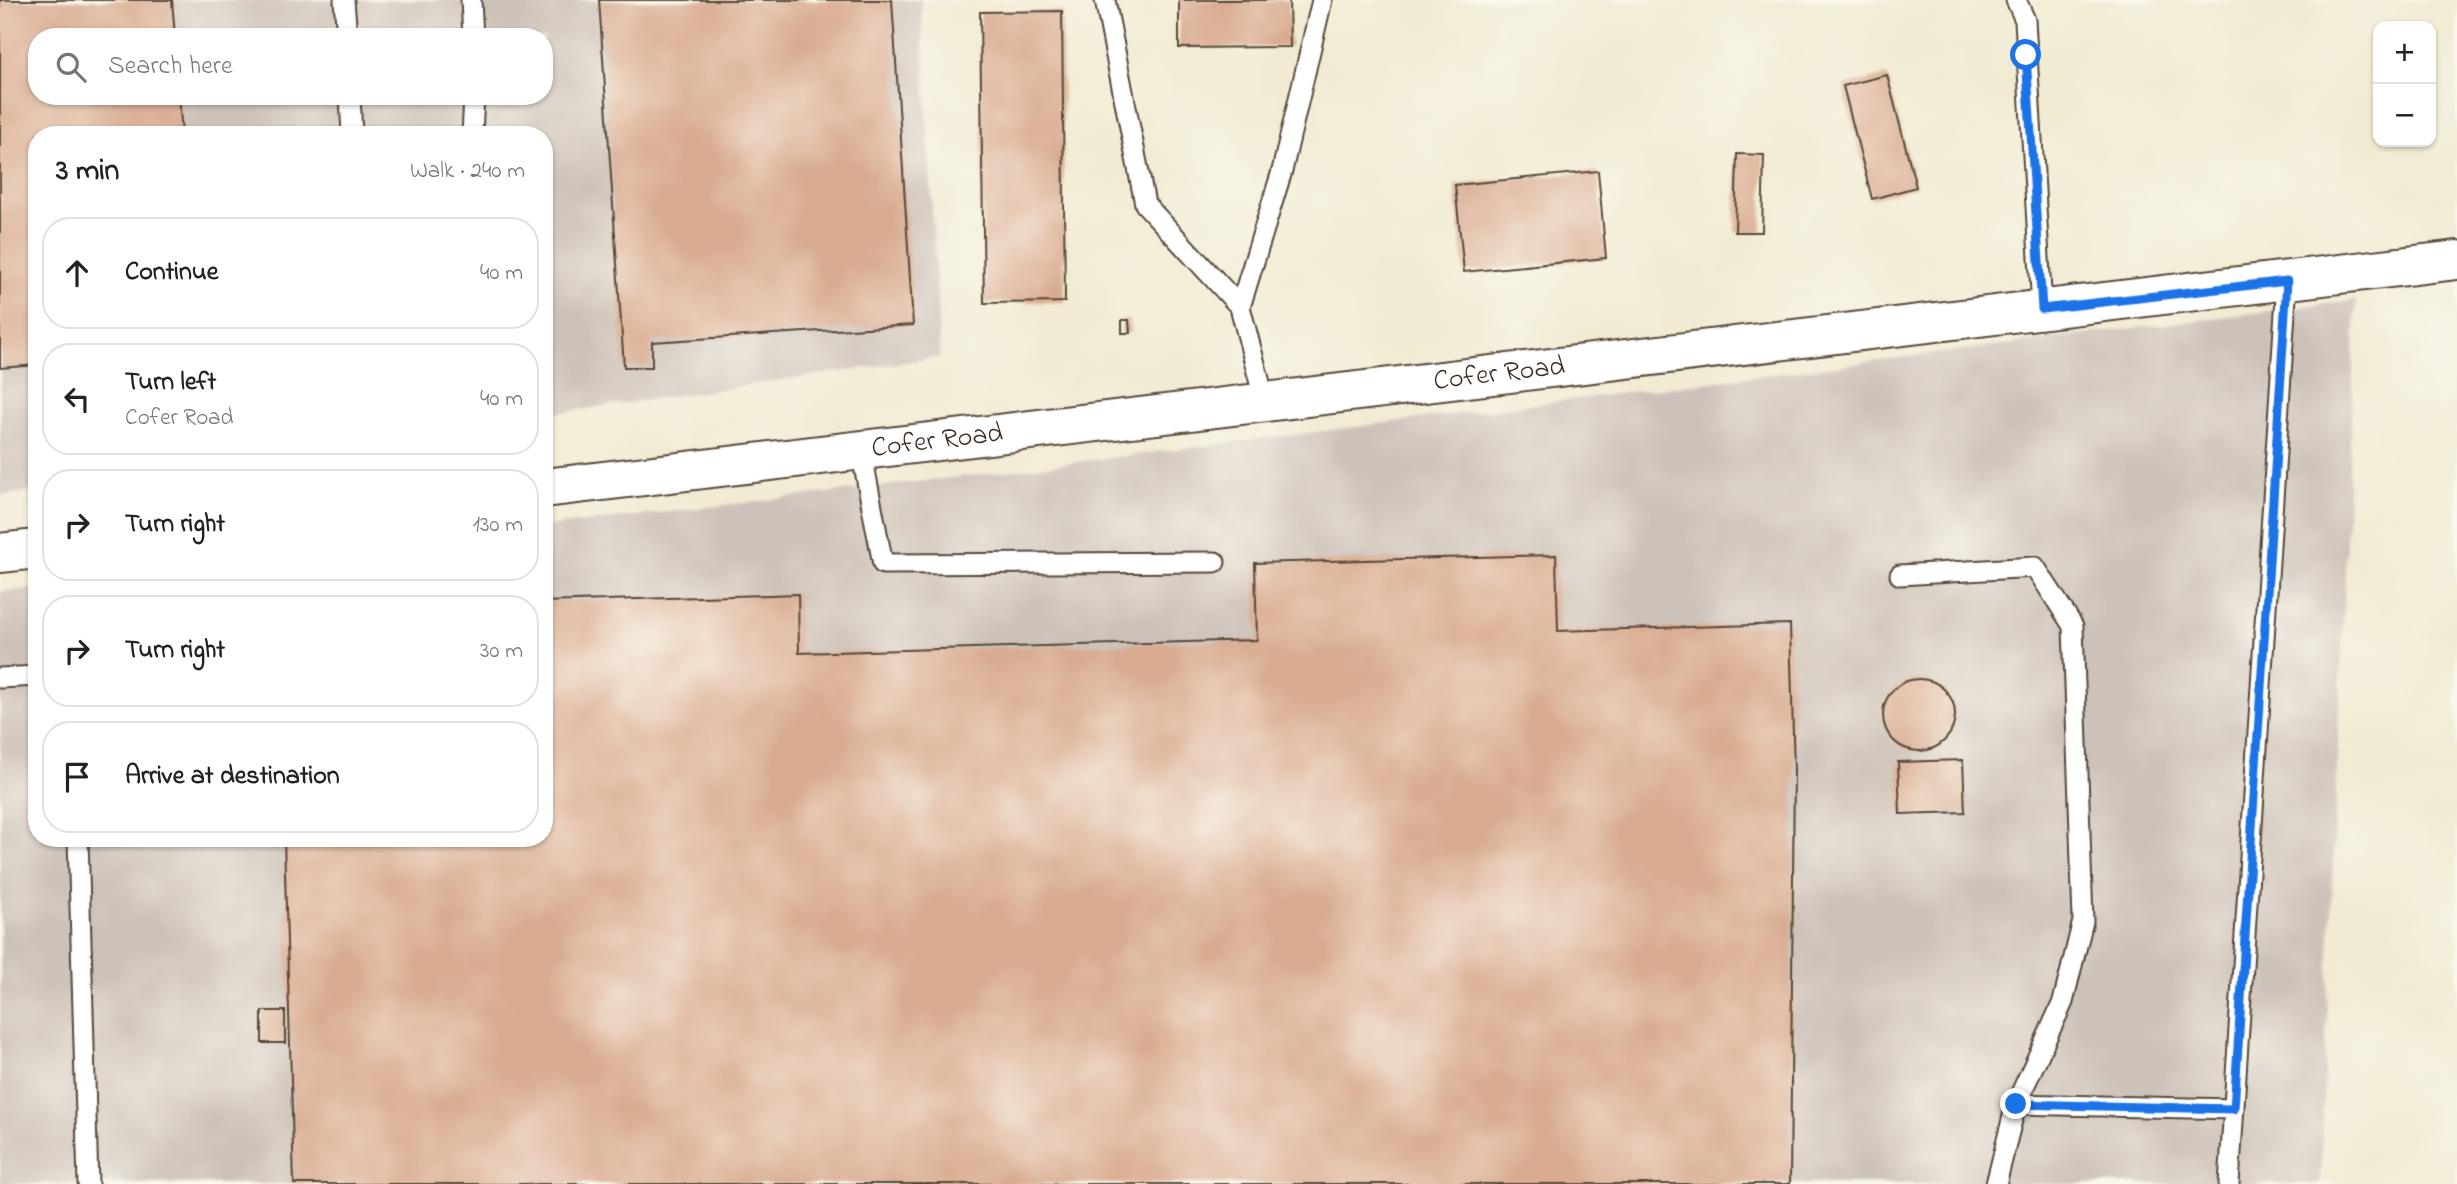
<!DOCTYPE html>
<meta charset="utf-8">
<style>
:root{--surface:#fff;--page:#f6f6f6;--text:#222;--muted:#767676;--line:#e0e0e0}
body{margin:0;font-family:"Indie Flower",sans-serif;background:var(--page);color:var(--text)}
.controls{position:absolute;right:21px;top:21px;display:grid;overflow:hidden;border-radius:14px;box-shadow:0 2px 5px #0004}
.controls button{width:63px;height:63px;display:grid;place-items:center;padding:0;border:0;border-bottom:2px solid var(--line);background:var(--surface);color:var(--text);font:35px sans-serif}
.stop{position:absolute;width:21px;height:21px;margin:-16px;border:5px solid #1a73e8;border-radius:50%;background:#fff}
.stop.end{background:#1a73e8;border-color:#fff;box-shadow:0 2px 7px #0008}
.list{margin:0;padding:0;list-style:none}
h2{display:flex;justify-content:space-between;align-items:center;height:91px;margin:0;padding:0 28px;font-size:30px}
h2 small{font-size:23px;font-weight:400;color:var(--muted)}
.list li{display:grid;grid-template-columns:46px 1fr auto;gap:21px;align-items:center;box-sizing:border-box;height:112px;margin:0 14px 14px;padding:0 14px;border:2px solid var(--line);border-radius:28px}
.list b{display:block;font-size:26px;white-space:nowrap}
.list p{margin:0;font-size:23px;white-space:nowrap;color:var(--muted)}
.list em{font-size:23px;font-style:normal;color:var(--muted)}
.icon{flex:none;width:38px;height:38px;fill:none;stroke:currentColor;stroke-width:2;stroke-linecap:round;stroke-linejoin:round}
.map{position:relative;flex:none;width:2457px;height:1184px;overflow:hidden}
.search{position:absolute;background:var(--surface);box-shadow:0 2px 5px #0004;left:28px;top:28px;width:525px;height:77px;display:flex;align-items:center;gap:18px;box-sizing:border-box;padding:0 24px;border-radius:28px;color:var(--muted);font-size:26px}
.panel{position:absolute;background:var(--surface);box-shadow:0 2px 5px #0004;left:28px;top:126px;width:525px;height:721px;border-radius:28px}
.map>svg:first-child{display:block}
</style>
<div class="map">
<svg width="2457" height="1184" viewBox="0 0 2457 1184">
<rect width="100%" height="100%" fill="#fbf7ec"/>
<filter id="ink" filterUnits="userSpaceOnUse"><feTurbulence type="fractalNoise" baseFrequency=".0143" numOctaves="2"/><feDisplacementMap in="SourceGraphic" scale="14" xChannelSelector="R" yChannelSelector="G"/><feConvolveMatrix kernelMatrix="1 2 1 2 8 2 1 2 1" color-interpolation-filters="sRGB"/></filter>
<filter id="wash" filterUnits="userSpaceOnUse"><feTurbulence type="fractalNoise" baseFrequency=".00686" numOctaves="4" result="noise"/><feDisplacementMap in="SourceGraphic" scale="28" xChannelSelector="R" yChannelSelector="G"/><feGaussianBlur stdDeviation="1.57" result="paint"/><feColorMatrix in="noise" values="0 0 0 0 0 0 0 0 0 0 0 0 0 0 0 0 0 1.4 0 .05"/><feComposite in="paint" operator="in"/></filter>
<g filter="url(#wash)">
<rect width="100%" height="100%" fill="#f1ebd3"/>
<path fill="#cdc2b9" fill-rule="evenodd" d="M0,0h921l19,357 -396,58v-280h-507v355l-37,6zM37,37h507v59h-507z
M2356,300l-36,884h-2320v-592l37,-4v250h507v-311l440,-53z"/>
<g id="blocks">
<path fill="#d9ac91" d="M0,0h172l3,37h-138v59h142l3,39h-145v230l-37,3z
M599,0h293l21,325 -261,17v25h-28z
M1179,0h110l1,47 -111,1z
M1062,11l3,291 -81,1 -4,-291z
M1887,75l29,112 -44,12 -29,-113z
M1737,154l27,1 -2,77h-27z
M1598,171l8,87 -142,14 -9,-87z
M1122,320h7l1,13h-8z
M1556,555l2,76 232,-7 4,148 -4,412h-1496l-10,-346h260v-236l254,-8 1,59 458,-13 -2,-77z
M1883 715a36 36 0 1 1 72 0a36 36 0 1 1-72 0Z
M1963,760l2,52 -65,2 -2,-52z
M262,1011h23v32h-23z"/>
</g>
</g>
<g filter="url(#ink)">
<use href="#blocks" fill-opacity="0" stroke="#564739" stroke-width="2"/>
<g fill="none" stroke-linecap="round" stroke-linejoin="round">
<g stroke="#564739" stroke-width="23">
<path id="service" d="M344,0l3,37
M471,0l2,37
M1105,0l40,204 95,103 25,95
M2016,0l9,20 17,289
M350,96l2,39
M472,135l2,-39
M1240,307l42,-136 40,-171
M861,450l22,114 332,-2
M1900,575l135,-8 38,59 10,295 -20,81 -47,102 218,5
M0,678l37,-2
M78,838l10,346
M1996,1184l20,-80
M2229,1184l58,-903"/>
</g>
<g stroke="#564739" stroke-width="42">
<g id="tertiary">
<path id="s1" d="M544,488l1913,-228"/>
<path d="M0,553l37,-4"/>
</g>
</g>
<use href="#service" stroke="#fff" stroke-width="19"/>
<use href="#tertiary" stroke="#fff" stroke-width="38"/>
</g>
</g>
<g fill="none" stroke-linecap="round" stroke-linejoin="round" filter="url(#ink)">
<path stroke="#1a73e8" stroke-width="9" d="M2016,1104l218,5 53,-828 -245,28 -16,-254"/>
</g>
<g text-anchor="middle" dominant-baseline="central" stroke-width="5" stroke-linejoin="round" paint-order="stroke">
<g font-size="28" fill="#3b2a1e" stroke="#fbf7ec">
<text stroke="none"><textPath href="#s1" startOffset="962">Cofer Road</textPath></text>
<text stroke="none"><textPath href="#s1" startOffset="396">Cofer Road</textPath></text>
</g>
</g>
</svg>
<div class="controls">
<button>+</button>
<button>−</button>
</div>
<div class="stop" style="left:2026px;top:55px"></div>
<div class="stop end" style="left:2016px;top:1104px"></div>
<div class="search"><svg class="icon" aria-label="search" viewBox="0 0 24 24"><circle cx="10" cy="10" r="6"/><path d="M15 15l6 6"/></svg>Search here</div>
<section class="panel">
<h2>3 min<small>Walk · 240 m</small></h2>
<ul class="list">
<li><svg class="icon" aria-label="ahead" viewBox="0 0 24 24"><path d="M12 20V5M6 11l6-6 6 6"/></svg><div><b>Continue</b></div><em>40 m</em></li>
<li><svg class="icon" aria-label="left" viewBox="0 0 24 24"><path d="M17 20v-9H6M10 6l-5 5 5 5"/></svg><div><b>Turn left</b><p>Cofer Road</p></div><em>40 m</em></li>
<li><svg class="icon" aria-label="right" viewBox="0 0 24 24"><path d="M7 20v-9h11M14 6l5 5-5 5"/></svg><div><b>Turn right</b></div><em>130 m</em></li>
<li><svg class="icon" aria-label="right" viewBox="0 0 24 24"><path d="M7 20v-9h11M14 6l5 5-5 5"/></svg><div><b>Turn right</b></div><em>30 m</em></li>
<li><svg class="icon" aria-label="arrive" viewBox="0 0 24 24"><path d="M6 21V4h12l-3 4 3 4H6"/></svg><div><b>Arrive at destination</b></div></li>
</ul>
</section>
</div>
